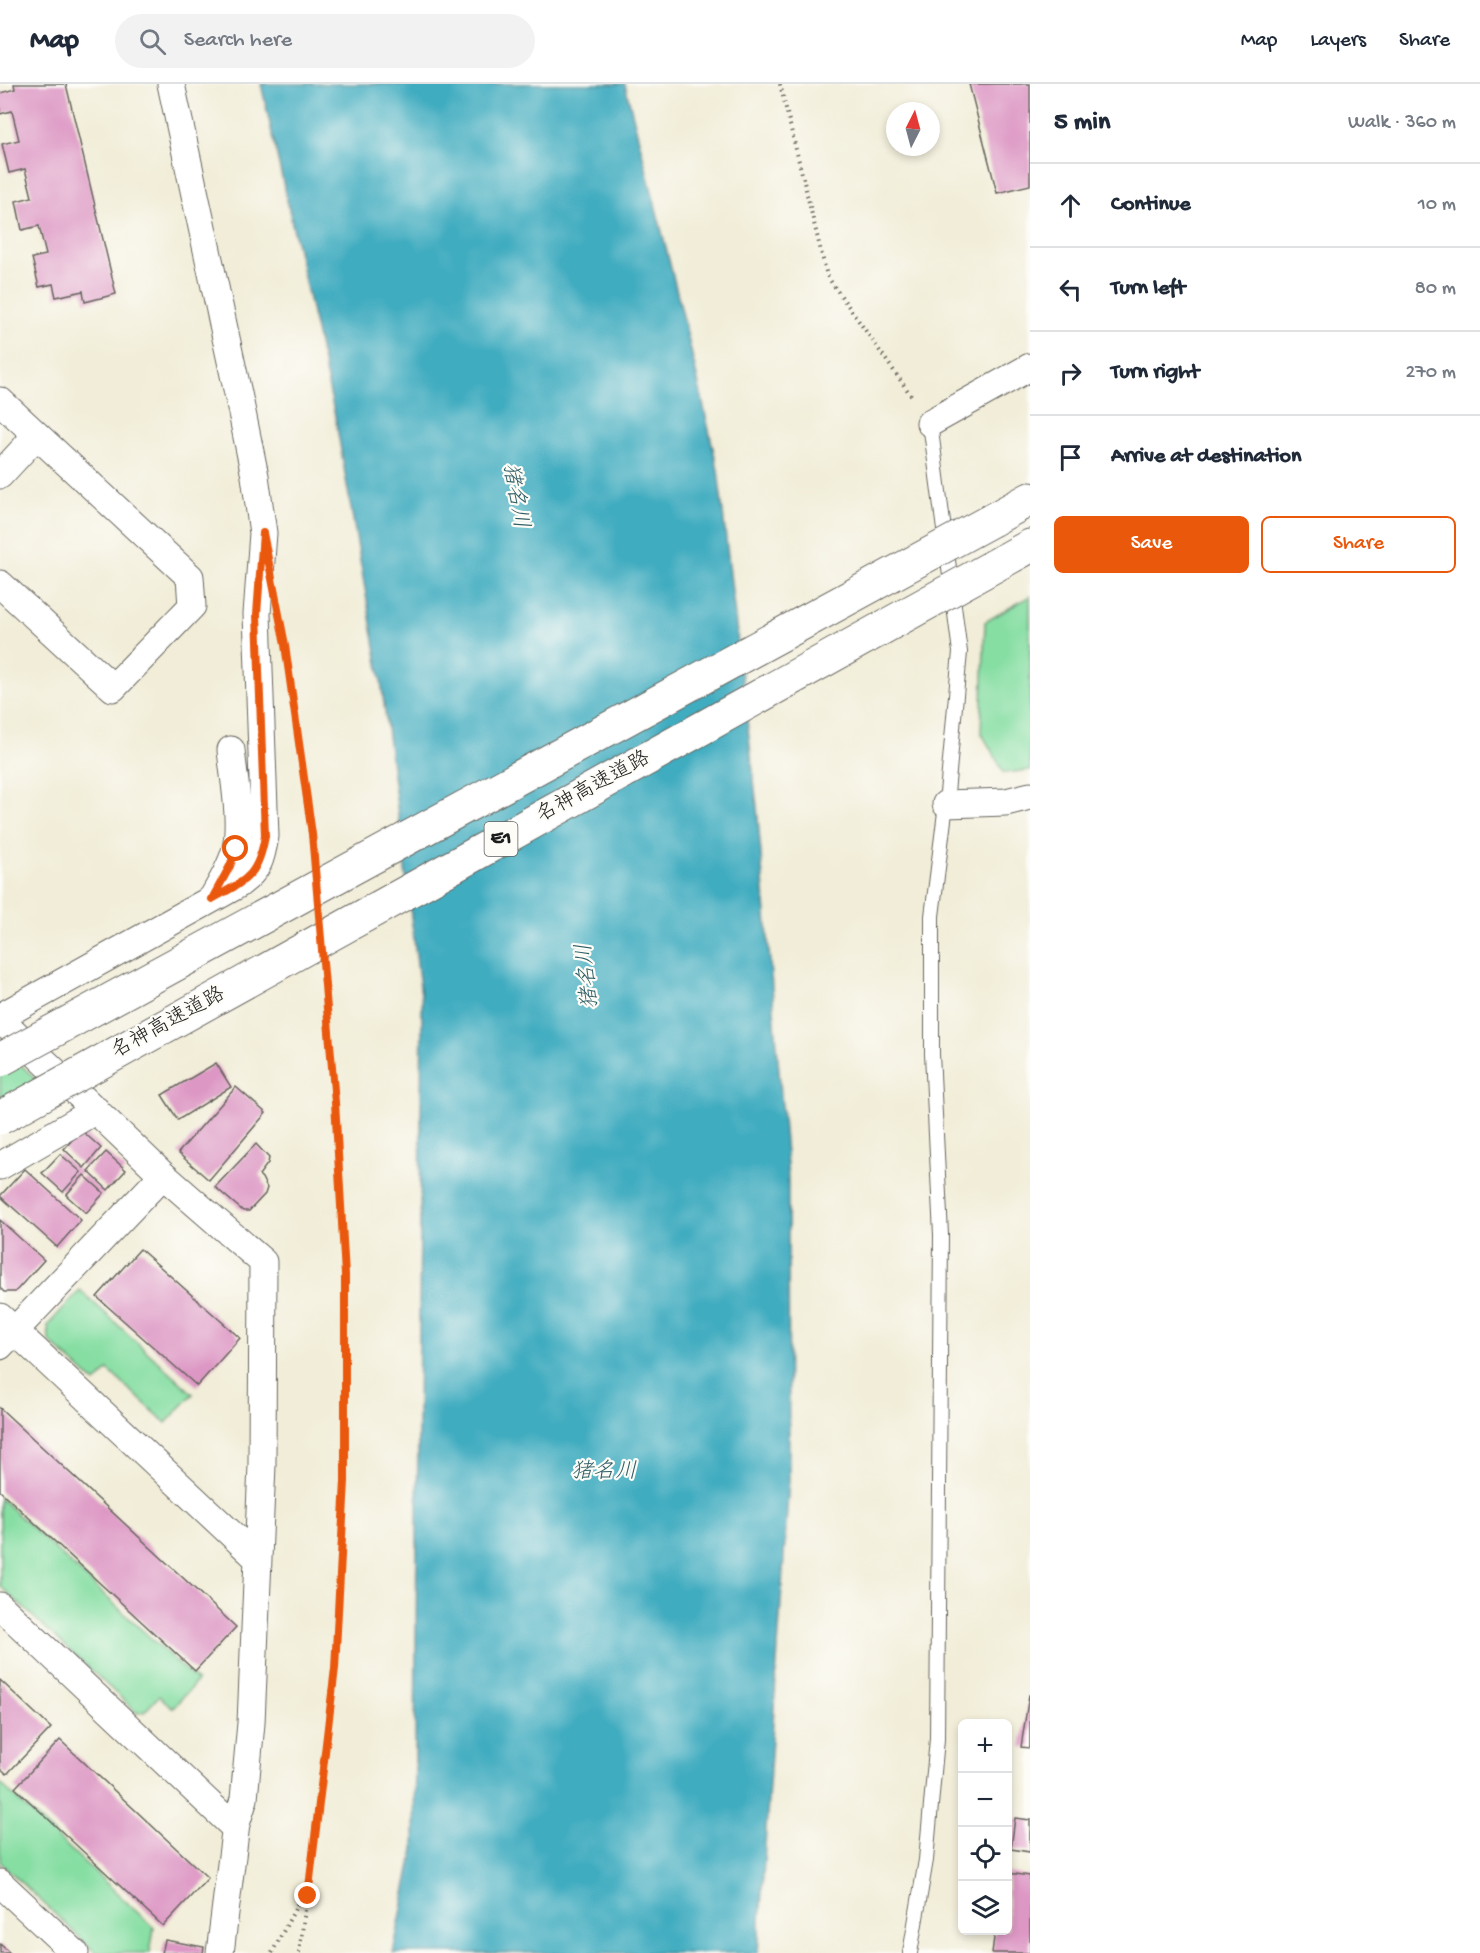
<!DOCTYPE html>
<meta charset="utf-8">
<style>
:root{--surface:#fff;--page:#f2f2f3;--text:#1f2937;--muted:#747a83;--line:#e0e1e3;--accent:#ea580c}
body{margin:0;font-family:"Gochi Hand","Klee One",sans-serif;background:var(--page);color:var(--text)}
.controls{position:absolute;right:18px;bottom:18px;display:grid;overflow:hidden;border-radius:9px;box-shadow:0 3px 9px #0003}
.controls button{width:54px;height:54px;display:grid;place-items:center;padding:0;border:0;border-bottom:2px solid var(--line);background:var(--surface);color:var(--text);font:30px sans-serif}
.compass{position:absolute;left:886px;top:18px;width:54px;height:54px;border-radius:50%;background:var(--surface);box-shadow:0 3px 9px #0003;rotate:6deg}
.stop{position:absolute;width:18px;height:18px;margin:-14px;border:4px solid #ea580c;border-radius:50%;background:#fff}
.stop.end{background:#ea580c;border-color:#fff;box-shadow:0 2px 6px #0008}
.list{margin:0;padding:0;list-style:none}
h2{display:flex;justify-content:space-between;align-items:center;height:78px;margin:0;padding:0 24px;font-size:26px}
h2 small{font-size:20px;font-weight:400;color:var(--muted)}
.list li{display:grid;grid-template-columns:39px 1fr auto;gap:18px;align-items:center;box-sizing:border-box;height:84px;padding:0 24px;border-top:2px solid var(--line)}
.list b{display:block;font-size:22px;white-space:nowrap}
.list em{font-size:20px;font-style:normal;color:var(--muted)}
.actions{display:flex;gap:12px;padding:18px 24px}
.actions a{flex:1;padding:14px 0;border:2px solid var(--accent);border-radius:9px;text-align:center;font-size:21px;color:var(--accent)}
.actions .main{background:var(--accent);color:#fff}
.icon{flex:none;width:33px;height:33px;fill:none;stroke:currentColor;stroke-width:2;stroke-linecap:round;stroke-linejoin:round}
.map{position:relative;flex:none;width:1030px;height:1869px;overflow:hidden}
header{display:flex;align-items:center;gap:36px;box-sizing:border-box;height:84px;padding:0 30px;background:var(--surface);border-bottom:2px solid var(--line)}
header strong{font-size:28px}
nav{display:flex;gap:33px;margin-inline-start:auto;font-size:21px}
.search{width:420px;height:54px;background:var(--page);display:flex;align-items:center;gap:15px;box-sizing:border-box;padding:0 21px;border-radius:33px;color:var(--muted);font-size:22px}
main{display:flex}
aside{flex:1;background:var(--surface)}
.map>svg:first-child{display:block}
</style>
<header>
<strong>Map</strong>
<div class="search"><svg class="icon" aria-label="search" viewBox="0 0 24 24"><circle cx="10" cy="10" r="6"/><path d="M15 15l6 6"/></svg>Search here</div>
<nav><a>Map</a><a>Layers</a><a>Share</a></nav>
</header>
<main>
<div class="map">
<svg width="1030" height="1869" viewBox="0 0 1030 1869">
<rect width="100%" height="100%" fill="#fdfcf7"/>
<filter id="ink" filterUnits="userSpaceOnUse"><feTurbulence type="fractalNoise" baseFrequency=".0167" numOctaves="2"/><feDisplacementMap in="SourceGraphic" scale="12" xChannelSelector="R" yChannelSelector="G"/><feConvolveMatrix kernelMatrix="1 2 1 2 8 2 1 2 1" color-interpolation-filters="sRGB"/></filter>
<filter id="wash" filterUnits="userSpaceOnUse"><feTurbulence type="fractalNoise" baseFrequency=".008" numOctaves="4" result="noise"/><feDisplacementMap in="SourceGraphic" scale="24" xChannelSelector="R" yChannelSelector="G"/><feGaussianBlur stdDeviation="1.35" result="paint"/><feColorMatrix in="noise" values="0 0 0 0 0 0 0 0 0 0 0 0 0 0 0 0 0 1.4 0 .05"/><feComposite in="paint" operator="in"/></filter>
<g filter="url(#wash)">
<rect width="100%" height="100%" fill="#f1edd8"/>
<path fill="#86dea3" stroke="#517d60" stroke-width="1.5" d="M1030,512v174l-26,3 -23,-41 4,-110z
M2,963l54,51 -56,31v-81z
M80,1206l113,104 -27,29 -58,-53 -13,13 -46,-42 -1,-16z
M0,1414l197,183 -24,27 -14,-12 -15,16 -7,1 -137,-127z
M0,1699l154,145 -4,25h-54l-96,-91z"/>
<path fill="#41acc0" stroke="#2e646e" stroke-width="1.5" d="M261,0h364l60,240 33,146 39,336 31,372 1,302 -31,473h-365l21,-104 8,-846 -41,-322 -46,-265z"/>
<g id="blocks">
<path fill="#dd97c4" d="M14,0h52l50,210 -31,8 -2,-11 -27,6 -3,-13 -14,3 -7,-29 14,-3 -7,-29 -17,4 -6,-29 16,-4 -7,-28 -16,4 -7,-29 17,-4 -7,-29 -12,3v-21l15,-4z
M969,0h61v101l-33,8z
M216,979l15,24 -53,33 -16,-25z
M236,1003l30,26 -57,67 -31,-27z
M81,1046l20,18 -17,20 -20,-19z
M256,1060l13,14 -1,5 -9,12 3,3 5,10 -2,6 -16,17h-6l-28,-24z
M106,1068l20,18 -18,20 -20,-19z
M60,1070l21,18 -18,20 -21,-19z
M25,1085l56,51 -24,27 -57,-51z
M84,1091l20,18 -18,20 -20,-18z
M0,1136l44,40 -29,32h-11l-4,-4z
M140,1165l100,89 -43,48 -100,-89z
M0,1324l236,219 -41,44 -195,-180z
M0,1596l51,48 -44,46 -7,-6z
M1029,1611h1v53l-9,-1z
M60,1656l148,138 -45,48 -148,-138z
M1015,1734l15,2v32l-19,-3z
M1008,1789l22,3v77h-38l3,-23h13z
M165,1856l39,7 -1,6h-41z
M0,1860l10,9h-10z"/>
</g>
</g>
<g filter="url(#ink)">
<use href="#blocks" fill-opacity="0" stroke="#67655e" stroke-width="1.5"/>
<g fill="none" stroke-linecap="round" stroke-linejoin="round">
<g stroke="#67655e" stroke-width="16">
<path id="service" d="M910,1869l16,-93 11,-121 4,-504 -9,-181v-138l14,-112 14,-152 -30,-229"/>
</g>
<g stroke="#67655e" stroke-width="29">
<path id="minor" d="M0,317l190,176 2,29 -79,82 -113,-104
M930,339l100,-56
M0,391l36,-39
M946,720l60,-2 24,-6
M212,815c9,-16 20,-33 24,-51 6,-27 -2,-69 -5,-98
M0,933l239,-133c20,-15 22,-24 26,-48l-8,-222 6,-81 -8,-57 -16,-78 -68,-314
M0,935l163,156 100,87 -1,203 -11,258 -7,76 -8,25 -16,129
M0,1082l96,-56
M0,1233l258,242
M0,1262l163,-171
M0,1522l235,222
M0,1799l75,70"/>
</g>
<g stroke="#67655e" stroke-width="35">
<path id="motorway" d="M992,436l38,-21
M1003,477l27,-15"/>
</g>
<path stroke="#67655e" stroke-width="4" stroke-dasharray="1.5 4.5" stroke-linecap="butt" d="M780,0l47,192 86,122
M294,621l19,147
M272,1869l26,-50 9,-7
M299,1869l8,-57 28,-228 10,-187v-206l-10,-173 -11,-126"/>
<use href="#service" stroke="#fff" stroke-width="14"/>
<use href="#minor" stroke="#fff" stroke-width="27"/>
<use href="#motorway" stroke="#fff" stroke-width="33"/>
<g stroke="#67655e" stroke-width="35" stroke-linecap="butt">
<path id="motorway-bridge" d="M0,976l992,-540
M0,1034l1003,-557"/>
</g>
<use href="#motorway-bridge" stroke="#fff" stroke-width="33"/>
</g>
</g>
<g fill="none" stroke-linecap="round" stroke-linejoin="round" filter="url(#ink)">
<path stroke="#ea580c" stroke-width="8" d="M236,765l-6,17 -18,33c34,-19 46,-22 53,-63l-8,-222 6,-81 22,112 27,189 23,268 10,173v206l-10,187 -27,228"/>
</g>
<g text-anchor="middle" dominant-baseline="central" stroke-width="4.5" stroke-linejoin="round" paint-order="stroke">
<rect fill="#fdfcf7" stroke="#605f5e" stroke-width="1.5" x="484.5" y="738" width="33" height="34" rx="4.5"/>
<g font-size="20" font-weight="bold" fill="#1c1c1c">
<text x="501" y="755">E1</text>
</g>
<g font-size="21" fill="#1c1c1c" stroke="#fdfcf7">
<text transform="translate(594 704) rotate(-29)">名神高速道路</text>
<text transform="translate(169 940) rotate(-29)">名神高速道路</text>
</g>
<g font-size="22" font-style="italic" fill="#2d5d66" stroke="#fdfcf7">
<text transform="translate(514 412) rotate(80)">猪名川</text>
<text transform="translate(589 892) rotate(-96)">猪名川</text>
<text x="604" y="1389">猪名川</text>
</g>
</g>
</svg>
<div class="controls">
<button>+</button>
<button>−</button>
<button><svg class="icon" aria-label="locate" viewBox="0 0 24 24"><circle cx="12" cy="12" r="6"/><path d="M12 2v4M12 18v4M2 12h4M18 12h4"/></svg></button>
<button><svg class="icon" aria-label="layers" viewBox="0 0 24 24"><path d="M12 4l9 5-9 5-9-5zM3 14l9 5 9-5"/></svg></button>
</div>
<svg class="compass" viewBox="-18 -18 36 36"><path d="M0-13l5 13h-10z" fill="#e53935"/><path d="M0 13l5-13h-10z" fill="#747a83"/></svg>
<div class="stop" style="left:236px;top:765px"></div>
<div class="stop end" style="left:308px;top:1812px"></div>
</div>
<aside>
<h2>5 min<small>Walk · 360 m</small></h2>
<ul class="list">
<li><svg class="icon" aria-label="ahead" viewBox="0 0 24 24"><path d="M12 20V5M6 11l6-6 6 6"/></svg><div><b>Continue</b></div><em>10 m</em></li>
<li><svg class="icon" aria-label="left" viewBox="0 0 24 24"><path d="M17 20v-9H6M10 6l-5 5 5 5"/></svg><div><b>Turn left</b></div><em>80 m</em></li>
<li><svg class="icon" aria-label="right" viewBox="0 0 24 24"><path d="M7 20v-9h11M14 6l5 5-5 5"/></svg><div><b>Turn right</b></div><em>270 m</em></li>
<li><svg class="icon" aria-label="arrive" viewBox="0 0 24 24"><path d="M6 21V4h12l-3 4 3 4H6"/></svg><div><b>Arrive at destination</b></div></li>
</ul>
<div class="actions"><a class="main">Save</a><a>Share</a></div>
</aside>
</main>
